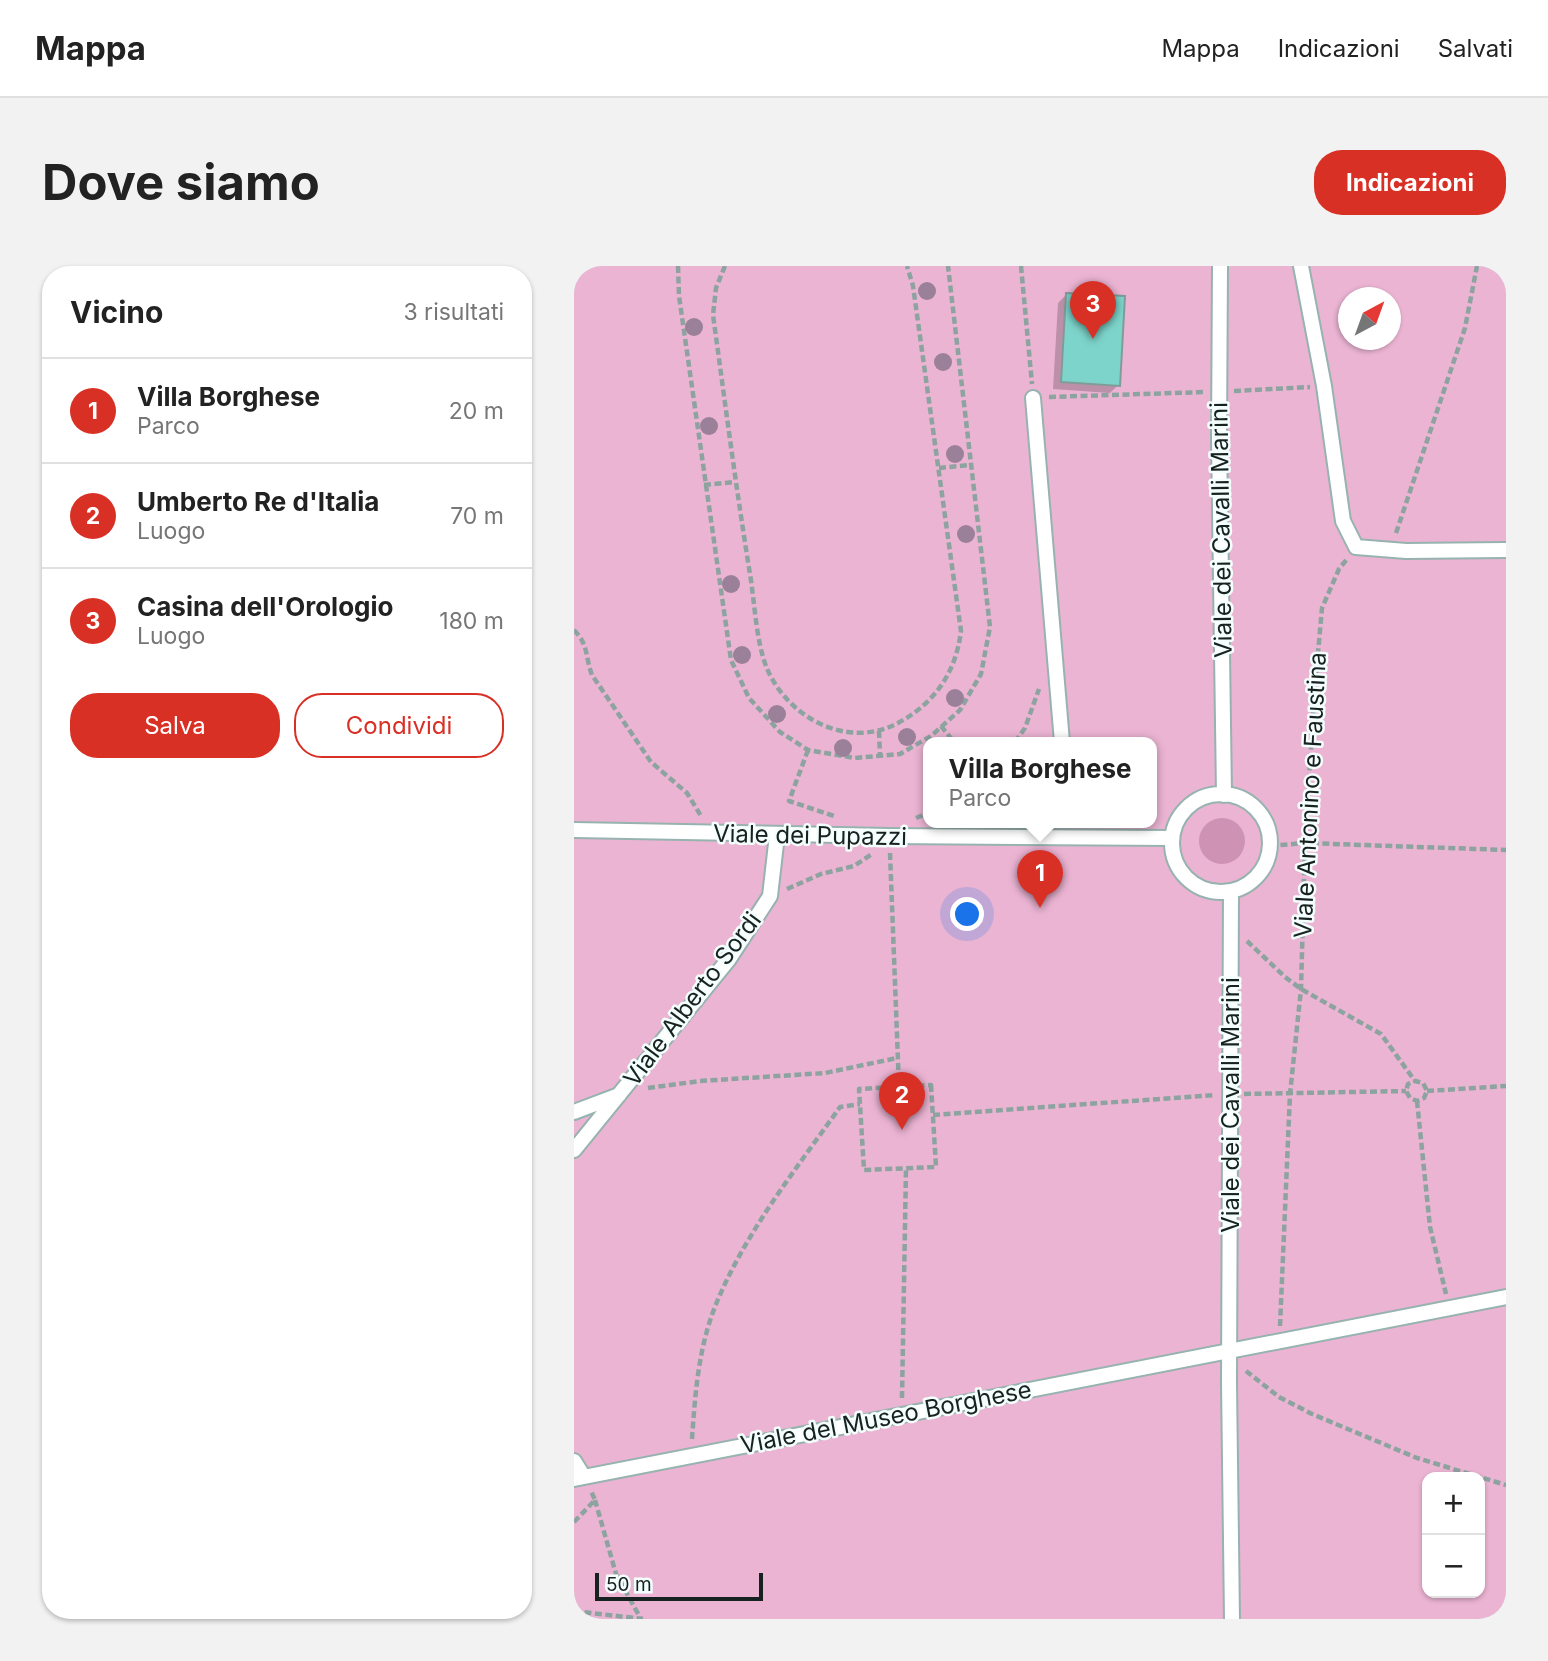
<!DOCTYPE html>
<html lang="it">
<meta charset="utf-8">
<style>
:root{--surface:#fff;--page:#f2f2f2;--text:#222;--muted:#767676;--line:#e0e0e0;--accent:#d93025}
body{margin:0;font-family:Inter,sans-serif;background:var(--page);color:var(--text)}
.controls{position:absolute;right:21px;bottom:21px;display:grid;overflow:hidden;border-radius:14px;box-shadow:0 2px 5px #0004}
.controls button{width:63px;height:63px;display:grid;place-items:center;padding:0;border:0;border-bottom:2px solid var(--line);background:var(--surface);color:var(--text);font:35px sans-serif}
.compass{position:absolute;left:764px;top:21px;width:63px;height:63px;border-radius:50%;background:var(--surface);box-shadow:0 2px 5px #0004;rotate:41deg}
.scale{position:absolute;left:21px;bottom:18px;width:168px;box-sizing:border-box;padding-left:7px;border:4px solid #172220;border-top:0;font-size:19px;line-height:24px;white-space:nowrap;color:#172220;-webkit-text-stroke:5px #f3fefd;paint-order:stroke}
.you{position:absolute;left:394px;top:649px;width:24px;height:24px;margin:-18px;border:5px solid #fff;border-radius:50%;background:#1a73e8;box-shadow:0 0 0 10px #1a73e833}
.badge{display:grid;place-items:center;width:46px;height:46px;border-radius:50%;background:var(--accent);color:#fff;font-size:23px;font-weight:700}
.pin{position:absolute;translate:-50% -58px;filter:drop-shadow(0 2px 4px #0008)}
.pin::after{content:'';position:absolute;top:37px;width:24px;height:21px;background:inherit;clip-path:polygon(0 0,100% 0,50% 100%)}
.popup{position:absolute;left:349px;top:471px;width:234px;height:91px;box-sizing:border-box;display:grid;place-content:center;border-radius:14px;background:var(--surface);filter:drop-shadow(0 2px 5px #0005);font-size:23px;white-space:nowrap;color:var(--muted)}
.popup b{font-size:26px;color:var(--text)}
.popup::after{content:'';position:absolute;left:50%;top:100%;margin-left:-14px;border:14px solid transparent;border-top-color:var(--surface)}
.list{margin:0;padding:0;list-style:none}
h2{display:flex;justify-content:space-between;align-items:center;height:91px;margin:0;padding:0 28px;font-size:30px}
h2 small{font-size:23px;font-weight:400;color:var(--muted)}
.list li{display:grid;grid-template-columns:46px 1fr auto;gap:21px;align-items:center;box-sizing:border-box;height:105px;padding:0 28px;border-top:2px solid var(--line)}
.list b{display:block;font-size:26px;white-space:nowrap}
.list p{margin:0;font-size:23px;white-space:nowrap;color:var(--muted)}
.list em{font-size:23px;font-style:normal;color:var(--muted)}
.actions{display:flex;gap:14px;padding:21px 28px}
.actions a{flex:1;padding:16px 0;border:2px solid var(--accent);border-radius:28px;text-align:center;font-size:24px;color:var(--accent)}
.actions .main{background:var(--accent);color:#fff}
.map{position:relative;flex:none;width:932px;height:1353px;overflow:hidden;border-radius:28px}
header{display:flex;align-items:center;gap:42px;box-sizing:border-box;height:98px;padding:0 35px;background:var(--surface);border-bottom:2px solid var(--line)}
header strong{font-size:33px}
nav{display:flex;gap:38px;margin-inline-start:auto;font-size:24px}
.intro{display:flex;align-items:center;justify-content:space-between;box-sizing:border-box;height:168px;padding:0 42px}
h1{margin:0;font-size:49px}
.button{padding:18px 32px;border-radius:28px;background:var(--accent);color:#fff;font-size:24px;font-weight:700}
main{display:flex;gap:42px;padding:0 42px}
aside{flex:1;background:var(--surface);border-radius:28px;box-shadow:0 2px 5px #0004}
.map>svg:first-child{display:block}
</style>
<header>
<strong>Mappa</strong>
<nav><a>Mappa</a><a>Indicazioni</a><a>Salvati</a></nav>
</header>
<div class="intro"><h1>Dove siamo</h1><a class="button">Indicazioni</a></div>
<main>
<aside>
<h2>Vicino<small>3 risultati</small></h2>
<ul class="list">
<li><span class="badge">1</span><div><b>Villa Borghese</b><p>Parco</p></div><em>20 m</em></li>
<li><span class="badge">2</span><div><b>Umberto Re d'Italia</b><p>Luogo</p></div><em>70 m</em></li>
<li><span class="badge">3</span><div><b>Casina dell'Orologio</b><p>Luogo</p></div><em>180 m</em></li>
</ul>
<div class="actions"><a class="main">Salva</a><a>Condividi</a></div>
</aside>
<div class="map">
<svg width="932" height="1353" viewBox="0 0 932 1353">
<rect width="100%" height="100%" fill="#d8f5f1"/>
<path fill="#ebb4d3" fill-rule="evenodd" d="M0,0h932v1353h-932zM774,32h42v42h-42zM354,476h224v80h-224zM853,1211h53v116h-53z"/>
<path fill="#ce92b5" d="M625 575a23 23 0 1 1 46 0a23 23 0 1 1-46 0Z"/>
<path fill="#0003" d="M493,28l51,91 -8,8 -57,-4 5,-86z"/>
<path fill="#7dd4cb" stroke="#819c98" stroke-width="2" d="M492,27l59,3 -5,90 -59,-4z"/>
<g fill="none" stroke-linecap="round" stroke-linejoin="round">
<g stroke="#97b3af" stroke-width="18">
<path id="pedestrian" d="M646,0l-1,171 5,358
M727,0l23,120 19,135 13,26 50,4 100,-1
M459,132l29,344
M598 577a49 49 0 1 1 98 0a49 49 0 1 1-98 0Z
M0,564l315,6 283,2
M657,625l-2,491 3,237
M0,846l45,-17
M0,884l155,-191 41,-63 7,-61
M0,1195l10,16
M0,1213l932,-182"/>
</g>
<path stroke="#8da3a0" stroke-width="4.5" stroke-dasharray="7 3.5" stroke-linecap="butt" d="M104,0l1,30 52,364 18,38 31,34 28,18 47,8 45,-4 31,-18 29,-26 21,-36 9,-47 -42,-361
M151,0l-9,22 -3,27c12,87 23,173 37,259 5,30 6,72 19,99 23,47 80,76 129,50 37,-20 58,-51 63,-92l-48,-345 -6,-20
M447,0l11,118
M660,125l76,-4
M475,131l156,-5
M365,202l31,-3
M130,219l31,-3
M822,267l69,-205 12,-62
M0,364c15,15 11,27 18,45l59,87 36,31 14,23
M367,460l13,16
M305,465l1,25
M441,476l10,-14 14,-39
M234,484l-19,51 45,15
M342,552l12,-5
M696,580l35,-3 201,7
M316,587l9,234
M213,623l34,-15 33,-8 18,-12
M673,675l38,36 16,12 80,45 34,47 8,2 4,8 -3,7 -7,3 -7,-3 -4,-7 2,-7 7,-3
M357,819l5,82 -72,3 -5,-81z
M74,822l52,-7 125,-8 72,-15
M853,825l79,-5
M670,828l162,-3
M843,835l13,126 16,67
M359,849l282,-20
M706,1060l10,-232 11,-105 4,-146 9,-145 8,-90 17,-39 8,-10
M672,1105l33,26 33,17 105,44 89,27
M328,1132l4,-230
M118,1173c3,-43 6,-86 21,-127 28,-74 81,-140 127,-205l20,-3
M21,1234l21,74 25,45
M0,1256l21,-22 -4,-9
M0,1345l69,8"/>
<use href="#pedestrian" stroke="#fff" stroke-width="14"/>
</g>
<g fill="#9a8098">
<circle cx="353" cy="25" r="9"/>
<circle cx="120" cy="61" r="9"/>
<circle cx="369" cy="96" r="9"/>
<circle cx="135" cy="160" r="9"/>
<circle cx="381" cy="188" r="9"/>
<circle cx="392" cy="268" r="9"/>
<circle cx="157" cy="318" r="9"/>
<circle cx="168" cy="389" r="9"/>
<circle cx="381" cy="432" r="9"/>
<circle cx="203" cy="448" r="9"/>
<circle cx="333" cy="471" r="9"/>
<circle cx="269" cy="482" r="9"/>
</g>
<g text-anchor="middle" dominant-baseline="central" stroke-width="5" stroke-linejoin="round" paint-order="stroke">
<g font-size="24" fill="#172220" stroke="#f3fefd">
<text transform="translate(647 264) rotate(-91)">Viale dei Cavalli Marini</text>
<text transform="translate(736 529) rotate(-87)">Viale Antonino e Faustina</text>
<text transform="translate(236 569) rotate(1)">Viale dei Pupazzi</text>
<text transform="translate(118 733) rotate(-53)">Viale Alberto Sordi</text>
<text transform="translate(656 839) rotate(-90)">Viale dei Cavalli Marini</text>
<text transform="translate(312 1151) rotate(-11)">Viale del Museo Borghese</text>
</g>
</g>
</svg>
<div class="controls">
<button>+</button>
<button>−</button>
</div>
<svg class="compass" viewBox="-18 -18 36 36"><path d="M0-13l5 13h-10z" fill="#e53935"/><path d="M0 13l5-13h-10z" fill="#767676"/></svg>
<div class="scale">50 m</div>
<div class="you"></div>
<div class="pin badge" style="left:466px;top:642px">1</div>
<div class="popup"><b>Villa Borghese</b>Parco</div>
<div class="pin badge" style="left:328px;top:864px">2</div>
<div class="pin badge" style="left:519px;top:73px">3</div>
</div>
</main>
